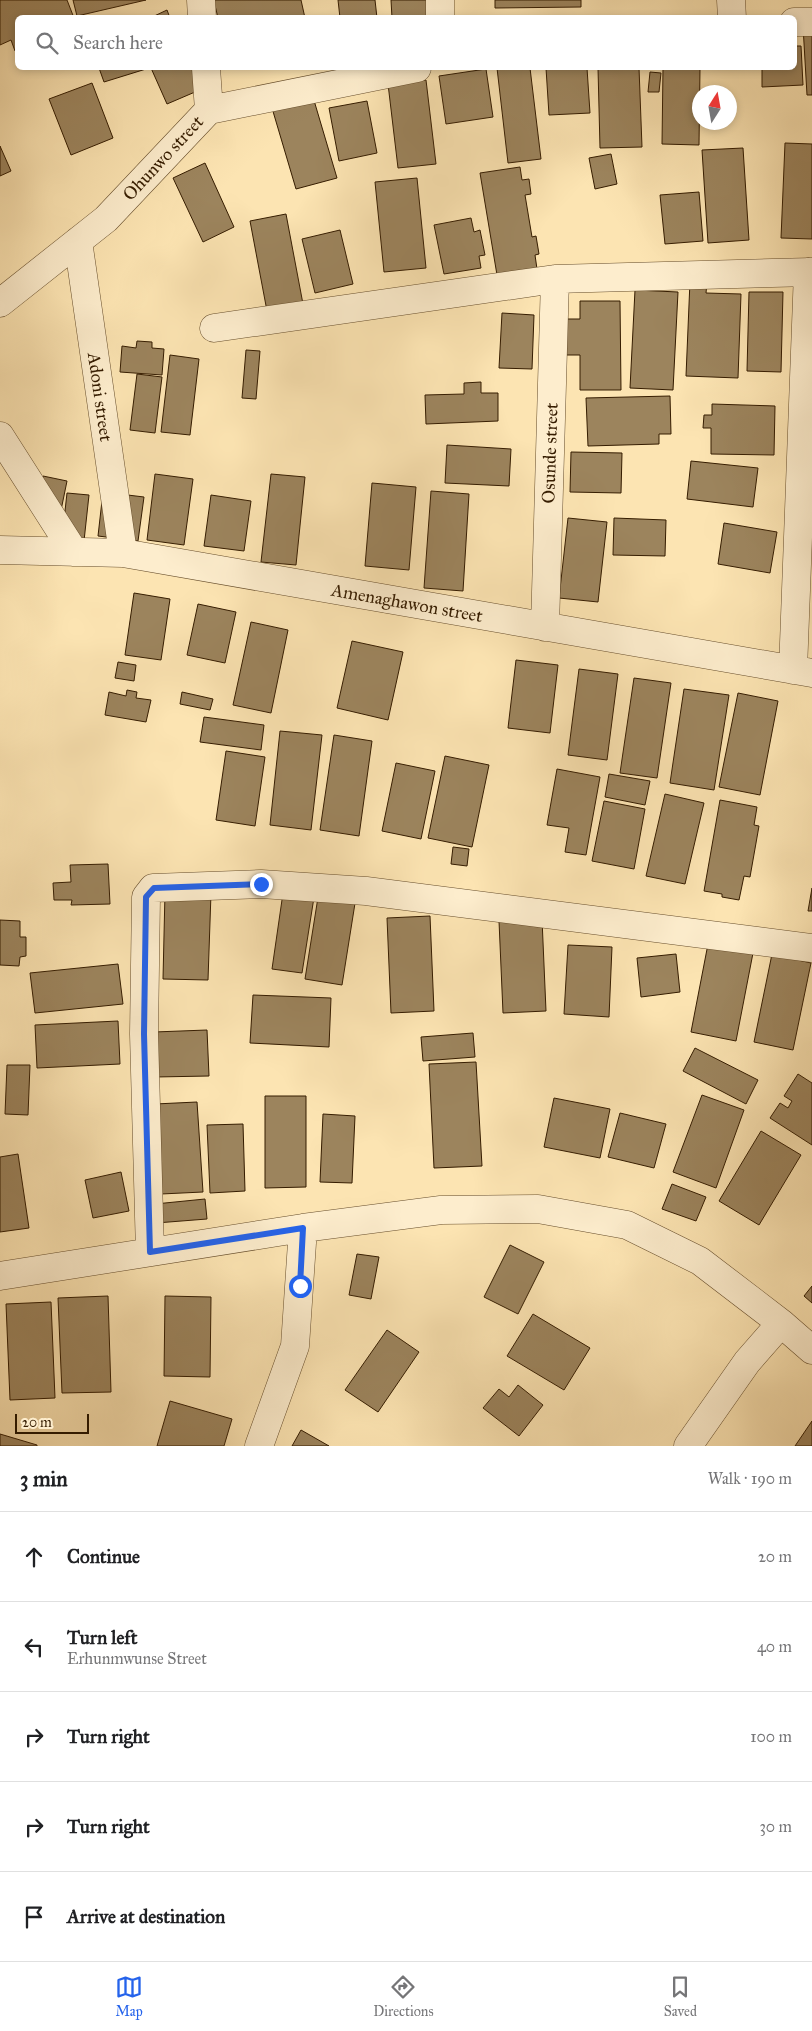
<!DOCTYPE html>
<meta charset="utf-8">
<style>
:root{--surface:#fff;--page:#f2f2f2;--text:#202124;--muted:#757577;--line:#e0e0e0;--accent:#2563eb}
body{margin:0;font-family:"IM FELL Great Primer",serif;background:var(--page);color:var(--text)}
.compass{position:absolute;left:692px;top:85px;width:45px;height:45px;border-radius:50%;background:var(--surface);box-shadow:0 2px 8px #0003;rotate:11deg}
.scale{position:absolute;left:15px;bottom:12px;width:74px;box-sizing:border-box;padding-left:5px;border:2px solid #351c00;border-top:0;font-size:14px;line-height:18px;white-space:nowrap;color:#351c00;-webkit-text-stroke:4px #fdedcd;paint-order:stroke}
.stop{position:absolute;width:15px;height:15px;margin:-11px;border:4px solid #2563eb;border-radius:50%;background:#fff}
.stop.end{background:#2563eb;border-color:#fff;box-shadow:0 1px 5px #0008}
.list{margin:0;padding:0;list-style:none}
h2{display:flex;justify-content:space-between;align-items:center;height:65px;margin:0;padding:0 20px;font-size:21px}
h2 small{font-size:16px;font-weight:400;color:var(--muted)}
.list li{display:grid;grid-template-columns:32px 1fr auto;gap:15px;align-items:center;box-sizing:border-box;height:90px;padding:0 20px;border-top:1px solid var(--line)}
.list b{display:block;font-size:19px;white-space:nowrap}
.list p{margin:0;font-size:16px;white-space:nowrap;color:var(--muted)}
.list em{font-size:16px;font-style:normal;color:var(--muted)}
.icon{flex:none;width:28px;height:28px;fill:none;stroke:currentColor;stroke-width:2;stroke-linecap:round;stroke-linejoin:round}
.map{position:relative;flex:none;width:812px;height:1446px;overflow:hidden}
.search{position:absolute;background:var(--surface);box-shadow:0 2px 8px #0003;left:15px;right:15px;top:15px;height:55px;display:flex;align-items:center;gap:12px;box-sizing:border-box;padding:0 18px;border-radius:8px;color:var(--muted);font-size:19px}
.sheet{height:515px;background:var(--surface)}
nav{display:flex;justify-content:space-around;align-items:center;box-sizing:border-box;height:70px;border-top:1px solid var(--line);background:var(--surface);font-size:14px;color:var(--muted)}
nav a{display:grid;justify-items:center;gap:2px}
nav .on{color:var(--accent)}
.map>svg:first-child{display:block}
</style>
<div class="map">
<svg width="812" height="1446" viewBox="0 0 812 1446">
<rect width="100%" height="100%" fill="#fce4b2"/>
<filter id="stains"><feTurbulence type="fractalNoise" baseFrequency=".004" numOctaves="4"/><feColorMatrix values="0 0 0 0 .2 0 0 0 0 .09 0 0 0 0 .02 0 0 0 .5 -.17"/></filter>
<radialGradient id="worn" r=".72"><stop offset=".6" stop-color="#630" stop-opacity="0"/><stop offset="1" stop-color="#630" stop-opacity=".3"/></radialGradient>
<path fill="#9c845d" stroke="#351c00" d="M0,0h67l7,18h-56v32l-3,1 -4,-11 -11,5z
M73,0h73l-69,16z
M216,0h85l4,18h-87l-4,-17z
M338,0h37l2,18h-37z
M391,0h37l1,18h-37z
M495,0h86v7l-86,1z
M167,10l3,8h-20z
M803,26h9v69h-5z
M794,46h7l2,39 -41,2v-19h32z
M99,68h47v1l-42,13z
M151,68h41l10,21 -35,15z
M497,68h33l11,91 -33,4z
M546,68h41l3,45 -41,2z
M598,68h41l3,79 -42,1z
M663,68h37l-1,77 -37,-1z
M486,69l7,48 -47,7 -7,-48z
M650,72l11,1 -2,19h-11z
M426,80l10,84 -38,4 -10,-84z
M92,83l21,55 -42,17 -22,-56z
M313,97l24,81 -41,11 -24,-81z
M367,101l10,52 -38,8 -10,-53z
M785,143l27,1v95l-31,-1z
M0,146l11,25 -11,5z
M743,148l6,92 -41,3 -6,-93z
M611,154l6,30 -22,5 -6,-31z
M205,163l29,64 -31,15 -30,-64z
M520,167l2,13 7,-1 2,15 -6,1 7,42 4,-1 3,18 -4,1 2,14 -40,6 -17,-102z
M417,178l9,90 -42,4 -9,-90z
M699,192l4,49 -38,3 -5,-49z
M286,214l17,90 -36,7 -17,-90z
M471,218l3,14 6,-2 5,25 -6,1 2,12 -37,6 -10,-49z
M340,230l13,54 -38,9 -13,-54z
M690,281l17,1 -1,11 35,1 -3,84 -52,-2z
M635,290l43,2 -5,98 -43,-2z
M749,292h34l-2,80 -34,-1z
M580,301h40l1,89h-41v-35h-14v-36h14z
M502,313l32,2 -2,54 -33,-1z
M137,341l15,1v6l12,1 -2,26 -42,-3 2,-26 14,2z
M246,350l14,1 -4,48 -14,-1z
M170,355l29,4 -9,76 -29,-3z
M137,374l25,3 -7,56 -25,-3z
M481,382v11h17v28l-72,3 -1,-29 39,-1v-11z
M670,396l1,38h-12v10l-71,2 -2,-48z
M712,404l63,2 -1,49 -63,-1v-26h-8l1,-13h8z
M447,445l64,4 -2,37 -64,-3z
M571,452l51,1 -1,40 -51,-1z
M691,461l67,7 -5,39 -66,-8z
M155,474l38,5 -9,66 -37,-5z
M271,474l34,3 -9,88 -35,-3z
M43,476l24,5 -8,39 -24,-5z
M372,483l44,4 -7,83 -44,-4z
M431,491l38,3 -6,97 -39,-3z
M103,492l41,5 -6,44 -40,-5z
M67,493l22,2 -5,46 -22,-3z
M211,495l40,6 -7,50 -40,-5z
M568,518l39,4 -9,80 -39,-4z
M614,518l52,2 -1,36 -52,-1z
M724,523l53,9 -7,41 -52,-9z
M134,593l36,6 -9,61 -36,-5z
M198,604l38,8 -11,51 -38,-8z
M251,622l37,8 -17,83 -38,-8z
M352,641l51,11 -15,68 -51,-12z
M516,660l42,5 -8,68 -42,-5z
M118,662l18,3 -2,16 -19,-3z
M579,669l39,5 -11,86 -39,-5z
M634,678l37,5 -14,95 -37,-5z
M684,689l45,6 -15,95 -44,-7z
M127,690l10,2 -1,6 15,2 -5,22 -41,-7 4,-23 17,4z
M182,692l31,7 -3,11 -30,-6z
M738,693l40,8 -18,94 -41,-8z
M204,717l60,8 -3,25 -61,-8z
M280,731l42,4 -11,95 -41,-5z
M334,735l38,6 -13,95 -39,-6z
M226,751l39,6 -10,69 -39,-6z
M445,756l44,9 -17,82 -44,-9z
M396,763l39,8 -14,68 -39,-8z
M557,769l43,8 -14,78 -21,-3 4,-24 -22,-3z
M609,774l41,7 -5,24 -40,-8z
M665,794l39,9 -19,81 -39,-8z
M720,800l37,7 -3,18 5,1 -9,51 -6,-1 -5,24 -17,-3v-3l-18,-3z
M604,801l41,8 -11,60 -42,-8z
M453,847l16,2 -2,17 -16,-2z
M108,864l2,40 -39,1 1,-5h-18l-1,-17 18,-1 -1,-17z
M284,886l31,5 -13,82 -30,-4z
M812,888v23h-4z
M319,891l37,6 -14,88 -37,-6z
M165,892l46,1 -3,87 -45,-1z
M430,916l4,95 -43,2 -4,-95z
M542,919l4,92 -43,2 -4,-92z
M0,920l20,1v16h6v19l-6,1 -1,9 -19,-1z
M708,944l45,9 -17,88 -45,-9z
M568,945l44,2 -3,70 -45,-3z
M676,954l4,38 -39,5 -4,-39z
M772,954l39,9 -18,87 -39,-8z
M118,964l5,40 -88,9 -5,-40z
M253,995l78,3 -2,49 -79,-4z
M118,1021l2,43 -83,4 -2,-43z
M207,1030l2,46 -54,1 -1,-45z
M473,1033l2,24 -52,4 -2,-24z
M695,1048l63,32 -12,24 -63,-33z
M476,1062l6,104 -48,2 -5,-104z
M7,1065h23l-2,50 -23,-1z
M798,1074l14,9v62l-42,-27 10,-15 8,5 4,-7 -8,-5z
M702,1095l42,15 -28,78 -43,-16z
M265,1096h41v91l-41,1z
M554,1098l56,11 -10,49 -56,-11z
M197,1102l6,90 -42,2 -6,-90z
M620,1113l46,11 -12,44 -46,-11z
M323,1114l32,2 -3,67 -32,-1z
M243,1124l2,67 -35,2 -3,-68z
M761,1131l40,24 -42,70 -40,-24z
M18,1154l11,74 -29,4v-75z
M121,1172l8,39 -36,7 -8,-38z
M672,1184l34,13 -10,24 -34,-12z
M205,1199l2,20 -51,4 -1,-19z
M510,1245l34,17 -26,52 -34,-17z
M357,1254l22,3 -8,42 -22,-4z
M812,1286v17l-8,-7z
M108,1296l3,96 -49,1 -4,-95z
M165,1296l46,1 -1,80 -46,-1z
M51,1302l4,96 -45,2 -4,-96z
M533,1314l57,34 -26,42 -57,-34z
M387,1330l32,22 -41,60 -33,-22z
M518,1385l25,20 -24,31 -36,-28 16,-19 10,8z
M170,1401l62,18 -8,27h-67z
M812,1421v25h-17z
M301,1430l28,16h-37z
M0,1434l37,11v1h-37z"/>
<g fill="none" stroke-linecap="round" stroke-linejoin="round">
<g stroke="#674e2c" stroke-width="29">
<path id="minor" d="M201,0l1,18
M731,0l1,18
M440,18v-18
M794,22h18
M206,68l3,42
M78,241l45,312
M0,303l106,-84 103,-109 208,-42
M214,328l341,-49 257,-7
M0,436l74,116
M0,550l123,3 689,120
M545,627l10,-348
M793,670l15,-398
M150,1252l-6,-218 2,-137 7,-9 108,-4 105,7 446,57
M0,1276l303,-48 138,-18 97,-1 89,16 73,36 81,62 31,27
M259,1446l36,-100 8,-118
M688,1446l59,-84 34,-39"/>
</g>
<use href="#minor" stroke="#fdedcd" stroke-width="28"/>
</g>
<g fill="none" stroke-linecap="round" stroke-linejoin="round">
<path stroke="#2563eb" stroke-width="6" d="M261,884l-107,4 -8,9 -2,137 6,218 153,-24 -3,58"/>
</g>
<g text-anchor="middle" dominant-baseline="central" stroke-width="5" stroke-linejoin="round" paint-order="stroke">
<g font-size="18" fill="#351c00" stroke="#fdedcd">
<text transform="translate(163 158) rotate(-47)">Ohunwo street</text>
<text transform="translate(100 397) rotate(82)">Adoni street</text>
<text transform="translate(550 453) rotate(-88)">Osunde street</text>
<text transform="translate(407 603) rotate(10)">Amenaghawon street</text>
</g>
</g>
<rect width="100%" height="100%" filter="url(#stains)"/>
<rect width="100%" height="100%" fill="url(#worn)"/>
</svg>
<svg class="compass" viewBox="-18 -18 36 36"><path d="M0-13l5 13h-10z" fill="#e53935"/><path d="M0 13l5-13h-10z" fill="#757577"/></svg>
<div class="scale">20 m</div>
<div class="stop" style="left:300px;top:1286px"></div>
<div class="stop end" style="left:261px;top:884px"></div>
<div class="search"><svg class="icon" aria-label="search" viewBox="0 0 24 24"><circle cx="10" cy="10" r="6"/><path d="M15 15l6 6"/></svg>Search here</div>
</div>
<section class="sheet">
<h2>3 min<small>Walk · 190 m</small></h2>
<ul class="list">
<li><svg class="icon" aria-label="ahead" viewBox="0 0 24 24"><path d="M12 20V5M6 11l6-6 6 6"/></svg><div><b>Continue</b></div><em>20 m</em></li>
<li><svg class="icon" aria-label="left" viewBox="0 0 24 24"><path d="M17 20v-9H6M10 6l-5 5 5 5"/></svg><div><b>Turn left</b><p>Erhunmwunse Street</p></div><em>40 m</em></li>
<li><svg class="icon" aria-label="right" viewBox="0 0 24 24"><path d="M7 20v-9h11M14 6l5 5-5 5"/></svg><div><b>Turn right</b></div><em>100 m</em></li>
<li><svg class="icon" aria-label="right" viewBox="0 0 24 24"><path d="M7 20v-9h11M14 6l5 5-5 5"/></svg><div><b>Turn right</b></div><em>30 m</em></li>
<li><svg class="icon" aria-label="arrive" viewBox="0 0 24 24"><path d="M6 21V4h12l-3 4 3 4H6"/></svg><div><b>Arrive at destination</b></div></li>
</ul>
</section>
<nav>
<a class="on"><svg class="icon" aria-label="map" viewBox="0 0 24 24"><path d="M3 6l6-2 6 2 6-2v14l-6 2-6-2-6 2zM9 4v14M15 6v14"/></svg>Map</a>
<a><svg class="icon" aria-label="directions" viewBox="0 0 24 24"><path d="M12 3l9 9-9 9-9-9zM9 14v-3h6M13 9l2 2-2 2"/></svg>Directions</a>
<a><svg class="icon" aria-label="saved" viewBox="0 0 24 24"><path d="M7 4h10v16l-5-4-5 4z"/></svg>Saved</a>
</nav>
